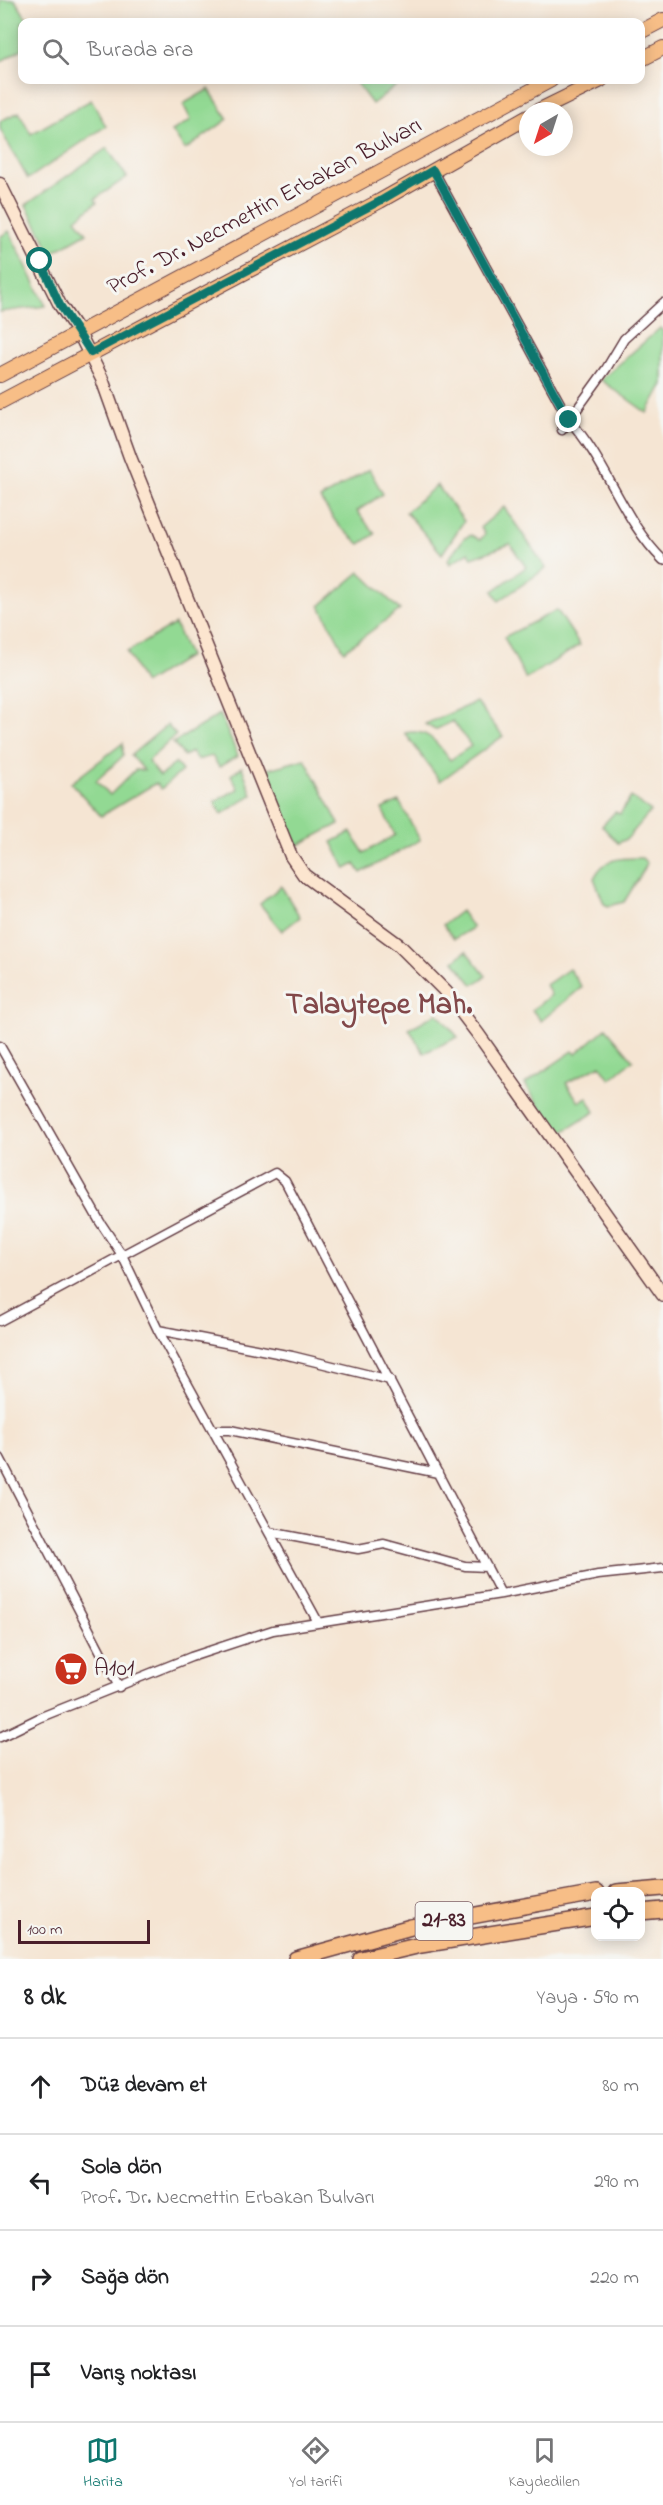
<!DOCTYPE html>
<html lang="tr">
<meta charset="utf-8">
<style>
:root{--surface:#fff;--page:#f2f2f2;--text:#202124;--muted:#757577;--line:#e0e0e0;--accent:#0f766e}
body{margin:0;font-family:"Indie Flower",sans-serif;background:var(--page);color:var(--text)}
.controls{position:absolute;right:18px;bottom:18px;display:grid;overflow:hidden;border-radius:12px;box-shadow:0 3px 15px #0003}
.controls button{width:54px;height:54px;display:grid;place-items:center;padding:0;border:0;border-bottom:2px solid var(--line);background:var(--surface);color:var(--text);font:30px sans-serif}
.compass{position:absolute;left:519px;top:102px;width:54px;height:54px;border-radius:50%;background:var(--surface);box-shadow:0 3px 15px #0003;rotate:219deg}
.scale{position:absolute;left:18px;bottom:15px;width:132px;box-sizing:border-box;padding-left:6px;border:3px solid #4a1f2b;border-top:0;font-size:16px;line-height:21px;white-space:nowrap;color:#4a1f2b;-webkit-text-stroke:4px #f6f6f2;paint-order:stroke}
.stop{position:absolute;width:18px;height:18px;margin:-14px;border:4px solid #0f766e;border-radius:50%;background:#fff}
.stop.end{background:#0f766e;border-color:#fff;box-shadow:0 2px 6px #0008}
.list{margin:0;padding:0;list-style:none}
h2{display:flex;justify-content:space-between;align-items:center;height:78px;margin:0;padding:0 24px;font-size:26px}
h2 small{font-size:20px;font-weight:400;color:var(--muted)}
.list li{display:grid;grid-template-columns:39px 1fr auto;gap:18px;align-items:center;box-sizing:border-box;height:96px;padding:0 24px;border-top:2px solid var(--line)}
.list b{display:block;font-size:22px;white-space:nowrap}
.list p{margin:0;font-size:20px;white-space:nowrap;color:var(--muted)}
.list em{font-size:20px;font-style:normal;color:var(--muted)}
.icon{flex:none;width:33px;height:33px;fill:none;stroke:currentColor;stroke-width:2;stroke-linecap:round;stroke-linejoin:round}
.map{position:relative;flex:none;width:663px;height:1959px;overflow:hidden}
.search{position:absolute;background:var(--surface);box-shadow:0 3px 15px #0003;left:18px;right:18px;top:18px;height:66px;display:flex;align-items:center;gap:15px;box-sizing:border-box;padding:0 21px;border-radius:12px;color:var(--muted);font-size:22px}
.sheet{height:462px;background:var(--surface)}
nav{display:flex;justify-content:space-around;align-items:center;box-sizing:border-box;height:84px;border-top:2px solid var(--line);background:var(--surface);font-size:16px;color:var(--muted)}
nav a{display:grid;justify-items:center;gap:3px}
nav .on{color:var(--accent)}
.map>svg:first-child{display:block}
</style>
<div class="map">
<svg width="663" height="1959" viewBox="0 0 663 1959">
<rect width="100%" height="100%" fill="#f6f6f2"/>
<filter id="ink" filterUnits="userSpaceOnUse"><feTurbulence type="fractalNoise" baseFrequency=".0167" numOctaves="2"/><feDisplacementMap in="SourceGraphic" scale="12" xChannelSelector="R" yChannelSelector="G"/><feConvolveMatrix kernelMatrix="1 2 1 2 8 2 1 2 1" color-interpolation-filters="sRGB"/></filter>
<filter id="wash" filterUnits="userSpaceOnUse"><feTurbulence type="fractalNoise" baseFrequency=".008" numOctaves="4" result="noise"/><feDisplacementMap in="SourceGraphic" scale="24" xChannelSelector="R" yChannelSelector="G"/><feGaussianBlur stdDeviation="1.35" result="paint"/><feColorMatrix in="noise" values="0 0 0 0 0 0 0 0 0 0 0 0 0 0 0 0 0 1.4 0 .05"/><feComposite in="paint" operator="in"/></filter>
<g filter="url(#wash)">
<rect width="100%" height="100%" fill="#f5e5d3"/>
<path fill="#92d993" stroke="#6e7c5f" stroke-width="1.5" d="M0,0h15l14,22h-7v27l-22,13z
M354,80h50l-32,24z
M209,89l19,30 -43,31 -13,-19 19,-11 -8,-16z
M91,100l15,26 -78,53 -28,-50v-8l19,-9 12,22z
M107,148l20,29 -32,22 2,3 -21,17 11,14 -35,20 -26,-48z
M9,231l37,75 -46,6v-75z
M660,328l3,3v53l-16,29 -46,-33z
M369,469l14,25 -26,17 18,23 -15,10 -22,-19 -18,-26z
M437,485l27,36 -22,33 -36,-42z
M504,507l42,61 -47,33 -6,-10 33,-24 -16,-23 -38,14 -3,-6 -19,12 -2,-4 16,-22 7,-3 9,5 5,-6 -4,-7z
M360,572l40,38 -56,41 -24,-45z
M557,610l23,35 -54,34 -22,-42z
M175,624l14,32 -45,28 -17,-32z
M476,702l27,34 -63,45 -35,-48c24,-5 33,11 45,27l21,-14 -18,-25 -18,9 -10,-6z
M220,714l18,42 -19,11 -7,-11 -15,4 -6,-8 -7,4 -11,-13z
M167,725l9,10 -28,26 12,15 16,-13 6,8 -21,18 -5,-6 -55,33 -30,-33 52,-40v13l-27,25 14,14 25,-25h9l-13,-15z
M305,759l34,65 -42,22 -32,-76z
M242,767l10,28 -30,19 -8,-12 24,-13 -7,-14z
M631,797l20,14 -24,28 -9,4 -16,-17 13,-14 5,2z
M399,801l21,39 -59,33 -6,-9 -9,5 -14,-27 19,-10 13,21 31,-18 -13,-26z
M642,858l5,5 -2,5 -21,34 -16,4 -4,-2 -10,-26c10,-21 27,-20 48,-20z
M281,886l19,31 -18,14 -22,-27z
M461,911l12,17 -19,11 -11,-14z
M466,951l20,25 -13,9 -19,-24z
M569,969l13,18 -41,34 -9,-11 19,-15 -5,-10z
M437,1013l21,24 -34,16 -15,-24z
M606,1028l27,32 -23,19 -10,-14 -34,18 13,19 8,-5 8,15 -37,23 -33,-51 48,-33 3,3z"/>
</g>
<g filter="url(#ink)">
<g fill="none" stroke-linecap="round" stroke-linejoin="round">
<g stroke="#643d44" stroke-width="11">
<path id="street" d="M433,170l136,250c38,41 53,100 94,140
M562,430l44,-61 18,-30 39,-36
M0,1046l100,176 22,33 -122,66
M158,1330l134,26 98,24
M213,1430h17l208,43
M0,1458l119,229
M269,1532l89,17 26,-5 81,22 22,1
M318,1622l-160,-292 -36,-75 153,-82 10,8 216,413
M0,1737l41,-20 150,-60 82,-27 228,-36 97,-19 65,-7"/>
</g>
<g stroke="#643d44" stroke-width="15">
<path id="secondary" d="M0,184l60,121 19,28 23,46 28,78 161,399 13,19 95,70 47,47 32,42 185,261"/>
</g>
<g stroke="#643d44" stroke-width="16">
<path id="primary" d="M640,32l23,-12
M640,60l23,-12
M538,111l63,-31
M0,375l551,-295
M0,402l380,-201 148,-84"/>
</g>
<g stroke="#643d44" stroke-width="18">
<path id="highway" d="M616,1892l47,-4
M640,1912l23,-2
M296,1959l115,-32 185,-34
M361,1959l60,-14 175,-28"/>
</g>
<use href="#street" stroke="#fff" stroke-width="8"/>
<use href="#secondary" stroke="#fce5cf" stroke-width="12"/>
<use href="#primary" stroke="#f7be87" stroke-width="14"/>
<use href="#highway" stroke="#f7be87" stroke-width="15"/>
</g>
</g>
<g fill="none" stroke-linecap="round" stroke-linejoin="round" filter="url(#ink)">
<path stroke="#0f766e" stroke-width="8" d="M40,261l20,44 31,48 289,-152 53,-31 136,250"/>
</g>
<defs>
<g id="supermarket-disc" transform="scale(1.725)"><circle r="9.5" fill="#c8321e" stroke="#f6f6f2"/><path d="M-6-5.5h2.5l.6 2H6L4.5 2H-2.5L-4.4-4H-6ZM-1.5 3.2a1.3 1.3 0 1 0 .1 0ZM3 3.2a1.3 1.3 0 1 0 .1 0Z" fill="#fff"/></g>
</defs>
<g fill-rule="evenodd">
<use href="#supermarket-disc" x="71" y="1669"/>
</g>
<g text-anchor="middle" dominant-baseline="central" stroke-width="6" stroke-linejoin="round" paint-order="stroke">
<rect fill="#f6f6f2" stroke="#7e6067" stroke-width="1.5" x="415.5" y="1902" width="57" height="38" rx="4.5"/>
<g font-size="22" font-weight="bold" fill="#4a1f2b">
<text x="444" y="1921">21-83</text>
</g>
<g font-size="24" fill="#4a1f2b" stroke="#f6f6f2">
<text transform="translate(265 207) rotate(-28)">Prof. Dr. Necmettin Erbakan Bulvarı</text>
</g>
<g font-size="24" fill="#4a1f2b" stroke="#f6f6f2" text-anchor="start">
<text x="94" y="1669">A101</text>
</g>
<g font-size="30" font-weight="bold" fill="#82484a" stroke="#f6f6f2">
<text x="379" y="1006">Talaytepe Mah.</text>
</g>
</g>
</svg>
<div class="controls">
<button><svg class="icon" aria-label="locate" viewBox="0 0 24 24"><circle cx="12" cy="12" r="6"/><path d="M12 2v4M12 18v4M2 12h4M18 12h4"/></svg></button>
</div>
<svg class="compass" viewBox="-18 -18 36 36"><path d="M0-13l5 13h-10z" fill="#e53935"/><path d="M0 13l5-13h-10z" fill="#757577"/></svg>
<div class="scale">100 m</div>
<div class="stop" style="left:40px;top:261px"></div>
<div class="stop end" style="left:569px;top:420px"></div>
<div class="search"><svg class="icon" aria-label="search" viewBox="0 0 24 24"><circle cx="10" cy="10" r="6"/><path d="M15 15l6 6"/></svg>Burada ara</div>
</div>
<section class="sheet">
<h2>8 dk<small>Yaya · 590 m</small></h2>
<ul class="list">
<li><svg class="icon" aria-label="ahead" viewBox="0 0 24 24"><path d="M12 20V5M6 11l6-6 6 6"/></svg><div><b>Düz devam et</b></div><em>80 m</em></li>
<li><svg class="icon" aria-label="left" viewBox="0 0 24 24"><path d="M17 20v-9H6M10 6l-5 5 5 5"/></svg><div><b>Sola dön</b><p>Prof. Dr. Necmettin Erbakan Bulvarı</p></div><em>290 m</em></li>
<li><svg class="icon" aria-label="right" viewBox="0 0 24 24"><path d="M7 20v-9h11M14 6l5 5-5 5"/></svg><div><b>Sağa dön</b></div><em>220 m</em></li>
<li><svg class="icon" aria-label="arrive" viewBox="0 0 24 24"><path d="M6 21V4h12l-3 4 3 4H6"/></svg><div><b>Varış noktası</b></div></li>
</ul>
</section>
<nav>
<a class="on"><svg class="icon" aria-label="map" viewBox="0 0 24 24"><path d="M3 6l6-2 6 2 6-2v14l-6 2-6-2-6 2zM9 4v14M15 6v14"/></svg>Harita</a>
<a><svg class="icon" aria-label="directions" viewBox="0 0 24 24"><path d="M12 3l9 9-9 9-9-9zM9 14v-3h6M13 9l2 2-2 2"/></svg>Yol tarifi</a>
<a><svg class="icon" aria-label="saved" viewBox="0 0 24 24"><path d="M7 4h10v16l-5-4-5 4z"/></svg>Kaydedilen</a>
</nav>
